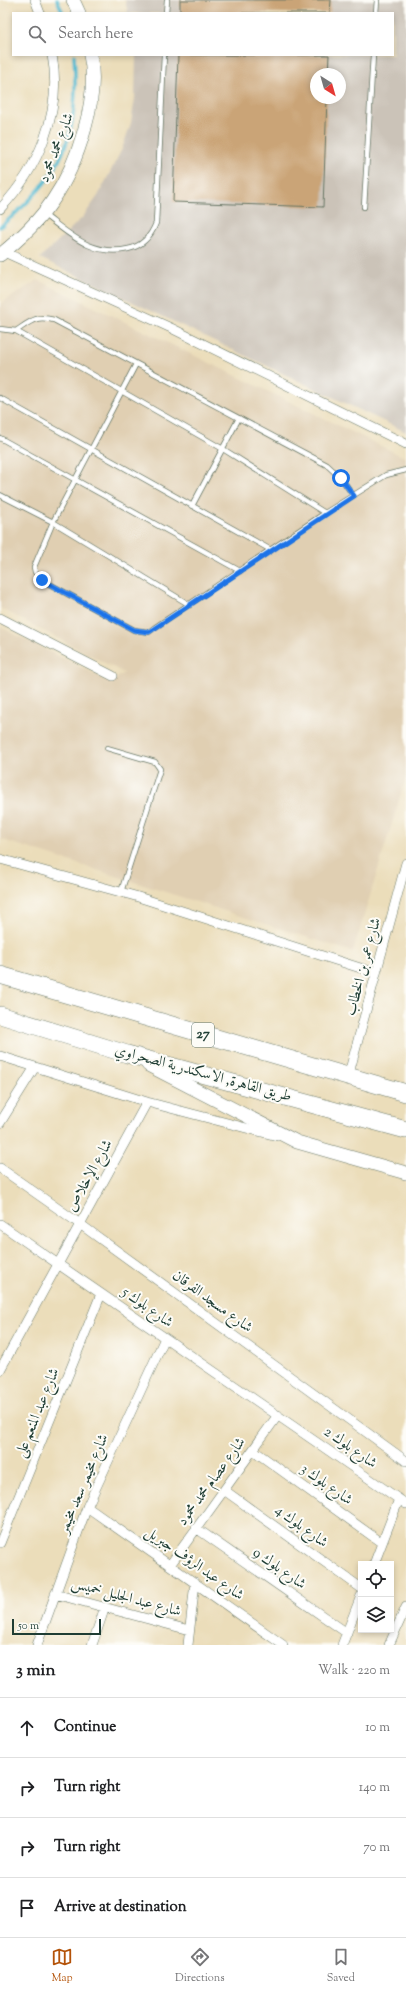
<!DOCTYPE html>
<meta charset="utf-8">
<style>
:root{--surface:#fff;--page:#f2f2f2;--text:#202124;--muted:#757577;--line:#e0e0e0;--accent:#b45309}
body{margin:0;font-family:"Sorts Mill Goudy",Amiri,serif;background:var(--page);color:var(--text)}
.controls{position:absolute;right:12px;bottom:12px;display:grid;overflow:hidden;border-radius:0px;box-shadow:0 2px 6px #0003}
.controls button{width:36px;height:36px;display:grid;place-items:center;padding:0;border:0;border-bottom:1px solid var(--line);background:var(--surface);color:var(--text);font:20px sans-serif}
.compass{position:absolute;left:310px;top:68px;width:36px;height:36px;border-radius:50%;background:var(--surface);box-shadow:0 2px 6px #0003;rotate:143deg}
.scale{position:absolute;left:12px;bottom:10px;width:89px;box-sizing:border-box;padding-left:4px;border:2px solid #1f3d34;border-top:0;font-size:11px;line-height:14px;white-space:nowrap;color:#1f3d34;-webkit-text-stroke:3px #fdfcf7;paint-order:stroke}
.stop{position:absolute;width:12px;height:12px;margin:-9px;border:3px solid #1a73e8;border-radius:50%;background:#fff}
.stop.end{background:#1a73e8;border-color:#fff;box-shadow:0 1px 4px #0008}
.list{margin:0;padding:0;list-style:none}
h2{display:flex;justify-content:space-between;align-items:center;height:52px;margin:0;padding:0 16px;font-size:17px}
h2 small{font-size:13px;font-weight:400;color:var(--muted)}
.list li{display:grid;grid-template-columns:26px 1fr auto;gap:12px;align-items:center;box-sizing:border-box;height:60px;padding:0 16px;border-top:1px solid var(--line)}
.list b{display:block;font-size:15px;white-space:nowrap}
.list em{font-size:13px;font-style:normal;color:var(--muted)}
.icon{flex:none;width:22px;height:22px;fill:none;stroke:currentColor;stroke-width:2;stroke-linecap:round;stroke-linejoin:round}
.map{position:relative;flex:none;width:406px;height:1645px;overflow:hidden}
.search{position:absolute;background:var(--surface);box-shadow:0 2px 6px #0003;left:12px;right:12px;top:12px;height:44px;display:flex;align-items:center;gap:10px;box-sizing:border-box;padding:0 14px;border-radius:0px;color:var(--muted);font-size:15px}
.sheet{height:292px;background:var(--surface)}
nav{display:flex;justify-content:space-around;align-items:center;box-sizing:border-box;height:56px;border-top:1px solid var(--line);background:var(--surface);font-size:11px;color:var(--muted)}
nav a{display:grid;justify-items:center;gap:2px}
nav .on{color:var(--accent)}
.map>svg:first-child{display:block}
</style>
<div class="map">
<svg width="406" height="1645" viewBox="0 0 406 1645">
<rect width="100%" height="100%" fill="#fdfcf7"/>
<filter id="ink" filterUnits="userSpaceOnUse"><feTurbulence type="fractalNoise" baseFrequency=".025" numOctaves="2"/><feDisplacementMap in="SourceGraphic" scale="8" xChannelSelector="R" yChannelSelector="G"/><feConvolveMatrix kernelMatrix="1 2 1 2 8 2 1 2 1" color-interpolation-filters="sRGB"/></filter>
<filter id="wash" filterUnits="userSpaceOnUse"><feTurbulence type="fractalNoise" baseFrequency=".012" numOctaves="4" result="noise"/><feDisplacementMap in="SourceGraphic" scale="16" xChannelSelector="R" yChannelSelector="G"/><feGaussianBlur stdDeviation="0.9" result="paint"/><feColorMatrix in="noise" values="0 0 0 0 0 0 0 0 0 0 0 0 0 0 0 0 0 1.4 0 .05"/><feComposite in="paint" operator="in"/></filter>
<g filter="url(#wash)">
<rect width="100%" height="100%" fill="#ebddba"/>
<path fill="#e0cfb2" d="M38,280l368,178v319l-53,175 -353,-113v-212l111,55 13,-9 -124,-65v-304z"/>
<path fill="#cbc3b8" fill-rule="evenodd" d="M125,0h281v432l-366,-174 43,-41 15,-21 24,-47 9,-26 4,-25 1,-43h257v-42h-265zM316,74h24v24h-24z"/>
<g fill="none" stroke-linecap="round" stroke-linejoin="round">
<path stroke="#51b8cf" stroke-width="3.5" d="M57,0l6,13
M0,227c63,-52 80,-90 74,-172"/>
</g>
<g id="blocks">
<path fill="#caa477" d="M180,0h151l-1,13h-150z
M178,55h151l-1,19h-12v24h11l-4,109 -150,-5z"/>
</g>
</g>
<g filter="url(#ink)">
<use href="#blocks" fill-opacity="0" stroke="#667563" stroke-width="1"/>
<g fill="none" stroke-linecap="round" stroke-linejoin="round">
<g stroke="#667563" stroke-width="6">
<path id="lane" d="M166,13l1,-13
M376,13l1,-13
M364,207l9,-152
M43,214c27,20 49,43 85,35 15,-3 23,-13 28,-26l8,-168
M0,329l16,2 207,118 102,64
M16,331c15,-10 20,-16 38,-11l273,145 14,13 12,17
M136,364l-83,158 -19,45 1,5 7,8 92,50 15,2 5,-4 171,-115 61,-38 20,-5
M0,398l271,152
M0,438l240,133
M0,495l53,27 137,83
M192,506l47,-88
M107,748l48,14 5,7 -39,123"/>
</g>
<g stroke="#667563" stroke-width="10">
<path id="street" d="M35,0l5,13
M0,209c38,-40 63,-97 52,-154
M4,252l167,76 235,116
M0,618l113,58
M0,859l135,37 241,77
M0,1056l147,46 130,34
M348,1077l58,-214
M0,1123l35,-56
M0,1168l80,56 326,237
M0,1224l406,280
M0,1370l147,-268
M253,1450l129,93
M224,1490l137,98
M87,1507l196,138
M196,1528l151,105
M0,1543l101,-249
M374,1564l25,-65
M170,1565l108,-150
M55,1594l134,36
M37,1645l50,-138 78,-169
M92,1645l13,-38
M188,1645l7,-63
M342,1645l19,-49
M389,1645l17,-38"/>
</g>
<g stroke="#667563" stroke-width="14">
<path id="secondary" d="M73,0l6,13
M0,255c20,-16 39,-34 53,-55 24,-35 47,-102 37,-145
M148,1065l149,77 109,31"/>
</g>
<g stroke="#667563" stroke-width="18">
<path id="highway" d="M0,975l406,118
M0,1015l127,39 279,76"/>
</g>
<use href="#lane" stroke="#fff" stroke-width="4.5"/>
<use href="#street" stroke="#fff" stroke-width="9"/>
<use href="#secondary" stroke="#fff" stroke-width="13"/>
<use href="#highway" stroke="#fff" stroke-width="17"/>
</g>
</g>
<g fill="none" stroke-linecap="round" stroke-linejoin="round" filter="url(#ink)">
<path stroke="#1a73e8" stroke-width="5" d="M42,580l92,50 15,2 205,-136 -13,-18"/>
</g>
<g text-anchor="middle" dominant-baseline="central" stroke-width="4" stroke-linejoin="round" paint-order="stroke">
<rect fill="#fdfcf7" stroke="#62766e" stroke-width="1" x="192" y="1023" width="22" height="24" rx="3"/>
<g font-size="14" font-weight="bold" fill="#1f3d34">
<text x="203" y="1035">27</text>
</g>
<g font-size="15" fill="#1f3d34" stroke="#fdfcf7">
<text transform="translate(57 148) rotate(-69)">شارع محمد محمود</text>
<text transform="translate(364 967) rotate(-75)">شارع عمر بن الخطاب</text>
<text transform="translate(203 1074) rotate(15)">طريق القاهرة, الاسكندرية الصحراوي</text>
<text transform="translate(90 1176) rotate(-61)">شارع الإخلاص</text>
<text transform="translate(212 1302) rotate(36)">شارع مسجد الفرقان</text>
<text transform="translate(147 1308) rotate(35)">شارع بلوك 5</text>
<text transform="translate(38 1413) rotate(-68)">شارع عبد المنعم على</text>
<text transform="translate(350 1448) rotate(35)">شارع بلوك 2</text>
<text transform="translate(212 1482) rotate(-54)">شارع عصام محمد محمود</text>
<text transform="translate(84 1484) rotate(-67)">شارع مخيمر سعد مخيمر</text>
<text transform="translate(326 1485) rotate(35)">شارع بلوك 3</text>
<text transform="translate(301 1527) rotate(36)">شارع بلوك 4</text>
<text transform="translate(194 1564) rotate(35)">شارع عبد الرؤف جبريل</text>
<text transform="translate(279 1569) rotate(35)">شارع بلوك 9</text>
<text transform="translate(126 1598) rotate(15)">شارع عبد الجليل خميس</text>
</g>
</g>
</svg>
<div class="controls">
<button><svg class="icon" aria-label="locate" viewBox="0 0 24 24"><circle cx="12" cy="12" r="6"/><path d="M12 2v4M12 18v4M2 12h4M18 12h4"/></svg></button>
<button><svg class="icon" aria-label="layers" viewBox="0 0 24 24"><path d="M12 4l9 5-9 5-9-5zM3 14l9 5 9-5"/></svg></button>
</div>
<svg class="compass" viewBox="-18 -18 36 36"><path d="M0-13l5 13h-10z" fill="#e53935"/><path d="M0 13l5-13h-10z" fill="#757577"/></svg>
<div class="scale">50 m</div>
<div class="stop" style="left:341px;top:478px"></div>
<div class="stop end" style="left:42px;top:580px"></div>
<div class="search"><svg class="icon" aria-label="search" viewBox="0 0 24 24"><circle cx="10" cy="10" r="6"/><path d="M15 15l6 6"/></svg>Search here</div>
</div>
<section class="sheet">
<h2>3 min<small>Walk · 220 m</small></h2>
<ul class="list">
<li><svg class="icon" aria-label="ahead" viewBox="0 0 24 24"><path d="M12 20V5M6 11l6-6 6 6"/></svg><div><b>Continue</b></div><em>10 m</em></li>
<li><svg class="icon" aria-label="right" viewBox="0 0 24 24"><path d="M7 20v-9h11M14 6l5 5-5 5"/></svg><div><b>Turn right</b></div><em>140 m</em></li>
<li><svg class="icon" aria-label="right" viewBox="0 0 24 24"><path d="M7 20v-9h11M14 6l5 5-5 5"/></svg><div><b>Turn right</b></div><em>70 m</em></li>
<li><svg class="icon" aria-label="arrive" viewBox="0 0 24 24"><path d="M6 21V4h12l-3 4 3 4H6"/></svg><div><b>Arrive at destination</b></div></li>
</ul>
</section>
<nav>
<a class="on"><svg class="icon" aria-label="map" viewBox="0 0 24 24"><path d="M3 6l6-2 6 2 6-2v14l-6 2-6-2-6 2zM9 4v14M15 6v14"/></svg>Map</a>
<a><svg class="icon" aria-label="directions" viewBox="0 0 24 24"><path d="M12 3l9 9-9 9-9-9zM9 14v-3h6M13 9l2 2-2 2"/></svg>Directions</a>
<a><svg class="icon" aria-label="saved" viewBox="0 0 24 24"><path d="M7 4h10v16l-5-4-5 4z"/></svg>Saved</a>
</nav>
